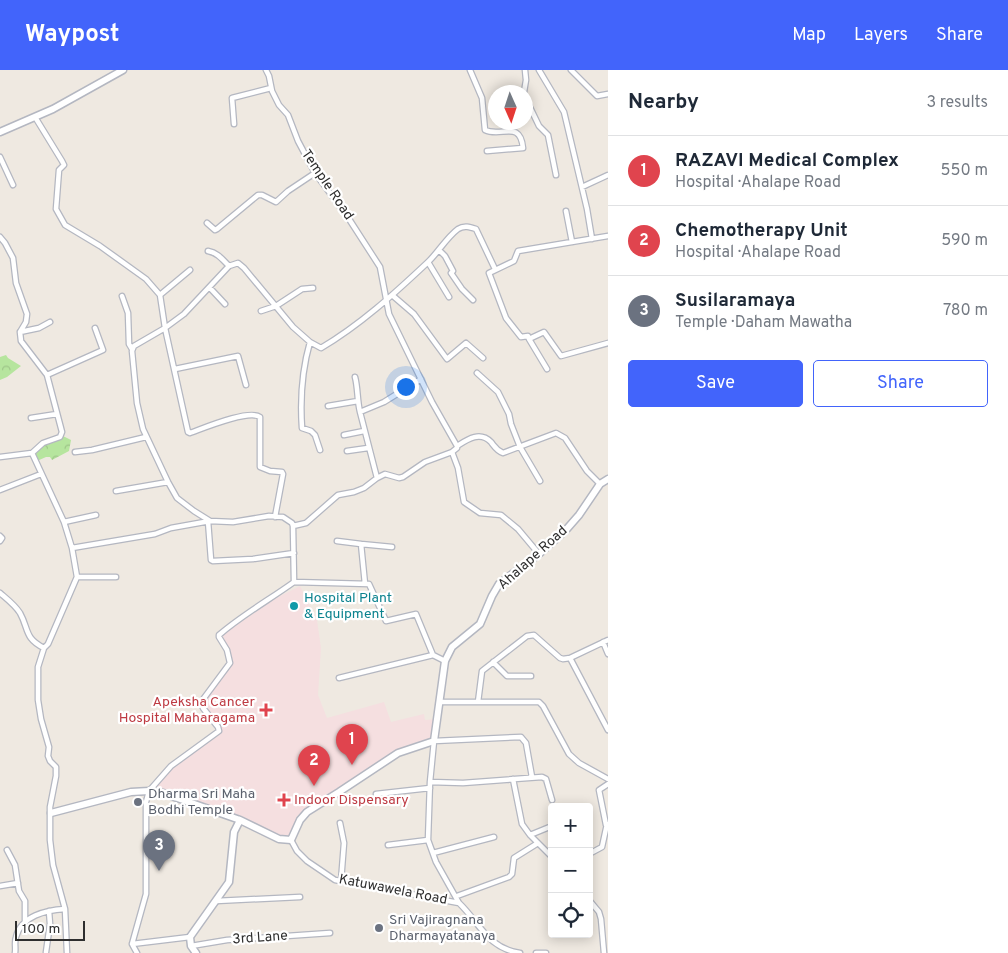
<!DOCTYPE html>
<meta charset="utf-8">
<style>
:root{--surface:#fff;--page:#f2f2f3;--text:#1f2937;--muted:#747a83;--line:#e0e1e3;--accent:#4264fb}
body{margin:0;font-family:Overpass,sans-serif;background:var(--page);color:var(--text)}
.controls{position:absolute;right:15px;bottom:15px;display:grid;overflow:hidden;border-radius:5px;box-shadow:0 2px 12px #0003}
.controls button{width:45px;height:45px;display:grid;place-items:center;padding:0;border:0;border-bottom:1px solid var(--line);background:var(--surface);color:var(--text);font:25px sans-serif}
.compass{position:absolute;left:488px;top:15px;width:45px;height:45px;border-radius:50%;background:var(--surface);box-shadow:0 2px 12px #0003;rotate:177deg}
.scale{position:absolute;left:15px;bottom:12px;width:70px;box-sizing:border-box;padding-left:5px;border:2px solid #2e2e2e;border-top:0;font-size:14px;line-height:18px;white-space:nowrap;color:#2e2e2e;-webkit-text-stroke:4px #fff;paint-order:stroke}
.you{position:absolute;left:405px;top:316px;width:18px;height:18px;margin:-12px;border:4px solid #fff;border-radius:50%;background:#1a73e8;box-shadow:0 0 0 8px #1a73e833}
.badge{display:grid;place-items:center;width:32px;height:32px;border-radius:50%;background:var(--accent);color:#fff;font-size:16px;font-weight:700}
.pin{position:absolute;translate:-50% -41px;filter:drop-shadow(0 1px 2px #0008)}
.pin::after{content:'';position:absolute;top:26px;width:18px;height:15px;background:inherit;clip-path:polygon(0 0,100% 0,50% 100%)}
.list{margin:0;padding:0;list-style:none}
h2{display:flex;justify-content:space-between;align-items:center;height:65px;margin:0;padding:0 20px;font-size:21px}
h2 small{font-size:16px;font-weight:400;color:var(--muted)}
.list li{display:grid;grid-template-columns:32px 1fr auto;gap:15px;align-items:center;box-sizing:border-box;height:70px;padding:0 20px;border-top:1px solid var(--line)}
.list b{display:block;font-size:19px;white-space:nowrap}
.list p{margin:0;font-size:16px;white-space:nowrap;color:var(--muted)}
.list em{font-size:16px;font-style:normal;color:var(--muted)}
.actions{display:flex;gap:10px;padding:15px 20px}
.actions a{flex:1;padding:11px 0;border:1px solid var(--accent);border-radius:5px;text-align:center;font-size:18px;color:var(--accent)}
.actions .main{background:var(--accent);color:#fff}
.icon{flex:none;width:28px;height:28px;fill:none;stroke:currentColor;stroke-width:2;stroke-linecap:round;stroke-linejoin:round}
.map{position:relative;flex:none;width:608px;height:883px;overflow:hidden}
header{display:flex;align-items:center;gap:30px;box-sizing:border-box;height:70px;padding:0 25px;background:var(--accent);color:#fff}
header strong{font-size:24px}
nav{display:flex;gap:28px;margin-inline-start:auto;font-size:18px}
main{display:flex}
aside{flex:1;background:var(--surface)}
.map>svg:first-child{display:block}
</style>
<header>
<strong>Waypost</strong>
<nav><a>Map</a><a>Layers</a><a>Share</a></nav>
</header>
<main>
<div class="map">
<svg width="608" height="883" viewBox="0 0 608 883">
<defs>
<pattern id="forest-crowns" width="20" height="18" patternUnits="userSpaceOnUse" patternTransform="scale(1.25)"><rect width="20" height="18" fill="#b6e59e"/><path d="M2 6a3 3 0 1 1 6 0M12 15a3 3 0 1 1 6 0" fill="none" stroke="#9dc588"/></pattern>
</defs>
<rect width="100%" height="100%" fill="#efe9e1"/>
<path fill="#f5dfe0" d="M300,516l17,34 4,28 -3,47 9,23 57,-16 7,20 33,-8 1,6 11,-1 -4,21 -36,12 -99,64 -8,23 -8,1 -127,-53 26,-27 40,-29 -15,-24 -1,-6 29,-39 -4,-14 -7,-13 54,-37z"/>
<path fill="url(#forest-crowns)" d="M6,285l2,3 13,8 -14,11 -7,3v-23z
M63,366l8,4 -2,11 -17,9 -2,-3h-4l-9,4 -2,-7 10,-10z"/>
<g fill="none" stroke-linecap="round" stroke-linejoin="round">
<g stroke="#b4b7c1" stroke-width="7">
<path id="street" d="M266,0l3,6 3,15 7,14 9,10 10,26 17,32 34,46 31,48 9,47 43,88 25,44
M470,0l12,28 3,32c16,8 35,-11 38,18l-36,3
M539,0l25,42 23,97 5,30
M571,0l26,26 11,-2
M524,22l2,-12 -1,-10
M526,29l13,27 9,9 8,40
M35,47l27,44 2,4 -5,5 -3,39 9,16 35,21 46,33 14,16 5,33 23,104 2,1c14,-5 59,-24 70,-16v50l10,4 12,1 1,2 -8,43
M234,54l-2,-26 39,-10
M0,87l13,28
M582,117l26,-12
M566,141l6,31
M207,153l8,7 2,-1 41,-34h4l14,7 12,-11 27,-18
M608,166l-90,15 -4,10 -25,12 17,45 15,19 7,-1 1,3 15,-7 17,24 47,-13
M0,167l5,6 8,15 3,25 11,31 -1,8 -6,10 1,9 26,34
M439,180l6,6 8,15 -2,2 11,16 11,11
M208,181c10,2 14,8 21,15
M428,192l21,35
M210,218l15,16
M160,225l30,-25
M392,225l22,19 33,45 19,-16 17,15
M122,226l6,17 1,31 3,5
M261,241l15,-5 26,-17 11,-1
M95,258l8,22 -56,25 15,57 -2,5 -17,6 -11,10 32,69 8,26 83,-14 16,-6 39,-7 23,1 36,-6 14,1 9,6 1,3 1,56c-25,18 -52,33 -75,53v2l8,13 3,13 -29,39 2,6 15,19 1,4 -48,35 -22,25 -3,11v92l-14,50 5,9
M20,262l19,-4 11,-6
M529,269l18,30
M310,272c-8,28 -10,57 -8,86l9,3 4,4 5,15
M175,299l63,-13 8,29
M477,303l21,19 11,22 2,10 9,23 20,34
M355,307c3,11 2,23 5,35l17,66 8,-4 14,4 4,-1 22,-15 27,-10 5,-4v-2c11,-7 23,-15 34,-4 4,5 5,8 12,11l53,-20 9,5 22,33 13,13
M328,336l30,-5
M360,342l24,-10 37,-23
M31,348l26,-4
M344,365l20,-4
M347,381l21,-3
M75,382l17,-2 54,-13
M452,382l6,16 6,34 16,11 21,2 17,14 21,25
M0,387l32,-4
M0,420l41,-16
M116,421l52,-9
M208,451l3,39 2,1 40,-2 41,-6
M210,451l-16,-10 -17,-13 -9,-16 -25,-53 -6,-26 -5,-52 2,-5 31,-18 19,-14 45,-48 9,-3 6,5 49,59 17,15 11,6c39,-23 73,-54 106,-85 11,-10 19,-25 31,-34 6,-4 12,-2 18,0l19,40
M64,452l32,-7
M293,456l13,-3 32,-28 16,-3 10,-4 13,-10
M0,466l2,2 -2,3
M337,471l24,3
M77,507h39
M294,512l75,2 17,37 30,-7 17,41 12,6
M365,514l-4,-40 31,3
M0,523c7,6 15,12 20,20 9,16 4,25 24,35l4,-4 29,-67 -5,-29
M603,572l5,12
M44,578l-6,19v33l3,19 8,28 -1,9 2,5 6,6v9l-6,31v33l3,25 12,44 2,44
M570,588l38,-18
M493,592l14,14h24
M339,608l94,-23
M440,632h99l4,4 26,48 10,9 29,16
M478,632l4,-31 45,-35 7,-1 26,23 3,1 7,-1 38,72
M513,709l9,45 8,11 22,22
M430,712l33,1 79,-6 4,2 6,21
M376,724l54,-6
M340,753l4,20 -3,38
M606,755l-7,-35 9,-6
M530,765l22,-9
M291,770l6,11 10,10 28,19 124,23c21,20 28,45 61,50
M388,775l40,-5
M7,780l8,15 4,26 6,10v20
M433,783l61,-16
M589,784l13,-7 5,-23
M0,816l18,-3
M457,826l52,-19 3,-3 2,-16 24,-15
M589,830l10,12 2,7 3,34
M216,831l84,-4
M459,833l-23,-41 -8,-22 2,-58 4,-41 87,-4 5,6 6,34
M132,874l58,-7
M191,876l36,-6 103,-7
M46,882l4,-28 -1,-13
M15,883c1,-5 -1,-11 1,-16 5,-21 30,-27 49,-28
M536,883h10"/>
</g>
<g stroke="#b4b7c1" stroke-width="9">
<path id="secondary" d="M0,62l53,-23 70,-39
M51,743l80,-21 18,-1 14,2 77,27 39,19 12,1 9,-20 7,-8 32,-20 59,-39 36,-12 11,-80 7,-14 28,-23 12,-28 7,-12 40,-30 26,-23 14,-16 21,-31 8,-5
M196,883l-5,-7 -1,-9 39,-55 5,-50 6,-12"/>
</g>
<use href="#street" stroke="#fff" stroke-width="4.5"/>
<use href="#secondary" stroke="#fff" stroke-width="6"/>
</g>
<circle fill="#0f9aa8" stroke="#fff" stroke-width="2" cx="294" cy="536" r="5"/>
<g fill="#e0444e" stroke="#fff" stroke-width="2">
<path d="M263.5 632.5h5v5h5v5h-5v5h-5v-5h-5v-5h5z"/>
<path d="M281.5 722.5h5v5h5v5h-5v5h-5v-5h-5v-5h5z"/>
</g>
<g fill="#6b7280" stroke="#fff" stroke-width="2">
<circle cx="138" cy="732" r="5"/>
<circle cx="379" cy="858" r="5"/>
</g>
<g text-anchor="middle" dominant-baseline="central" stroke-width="4.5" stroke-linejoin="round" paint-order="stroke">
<g font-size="14" fill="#2e2e2e" stroke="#fff">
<text transform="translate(327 115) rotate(56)">Temple Road</text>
<text transform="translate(533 488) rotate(-42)">Ahalape Road</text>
<text transform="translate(393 820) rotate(11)">Katuwawela Road</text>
<text transform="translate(260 868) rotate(-4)">3rd Lane</text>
</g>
<g font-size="14" fill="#0d838f" stroke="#fff" text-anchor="start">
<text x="304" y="528">Hospital Plant<tspan x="304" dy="16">&amp; Equipment</tspan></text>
</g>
<g font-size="14" fill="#be3a42" stroke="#fff" text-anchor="end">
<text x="255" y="632">Apeksha Cancer<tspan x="255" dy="16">Hospital Maharagama</tspan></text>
<text x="294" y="730" text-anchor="start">Indoor Dispensary</text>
</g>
<g font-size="14" fill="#5b616d" stroke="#fff" text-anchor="start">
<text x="148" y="724">Dharma Sri Maha<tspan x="148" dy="16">Bodhi Temple</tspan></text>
<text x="389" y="850">Sri Vajiragnana<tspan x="389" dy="16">Dharmayatanaya</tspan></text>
</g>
</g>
</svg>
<div class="controls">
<button>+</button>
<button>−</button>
<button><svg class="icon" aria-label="locate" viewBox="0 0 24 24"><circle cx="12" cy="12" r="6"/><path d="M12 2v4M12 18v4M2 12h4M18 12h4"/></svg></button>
</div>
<svg class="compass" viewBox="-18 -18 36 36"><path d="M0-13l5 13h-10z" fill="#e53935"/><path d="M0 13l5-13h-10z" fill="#747a83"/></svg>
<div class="scale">100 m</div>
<div class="you"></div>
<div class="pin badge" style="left:352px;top:695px;background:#e0444e">1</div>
<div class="pin badge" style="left:314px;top:716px;background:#e0444e">2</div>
<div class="pin badge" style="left:159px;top:801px;background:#6b7280">3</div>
</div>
<aside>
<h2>Nearby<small>3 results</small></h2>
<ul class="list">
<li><span class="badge" style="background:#e0444e">1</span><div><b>RAZAVI Medical Complex</b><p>Hospital · Ahalape Road</p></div><em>550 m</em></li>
<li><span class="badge" style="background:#e0444e">2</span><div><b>Chemotherapy Unit</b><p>Hospital · Ahalape Road</p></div><em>590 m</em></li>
<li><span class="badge" style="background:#6b7280">3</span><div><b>Susilaramaya</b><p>Temple · Daham Mawatha</p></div><em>780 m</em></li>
</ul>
<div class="actions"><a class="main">Save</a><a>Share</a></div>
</aside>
</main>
